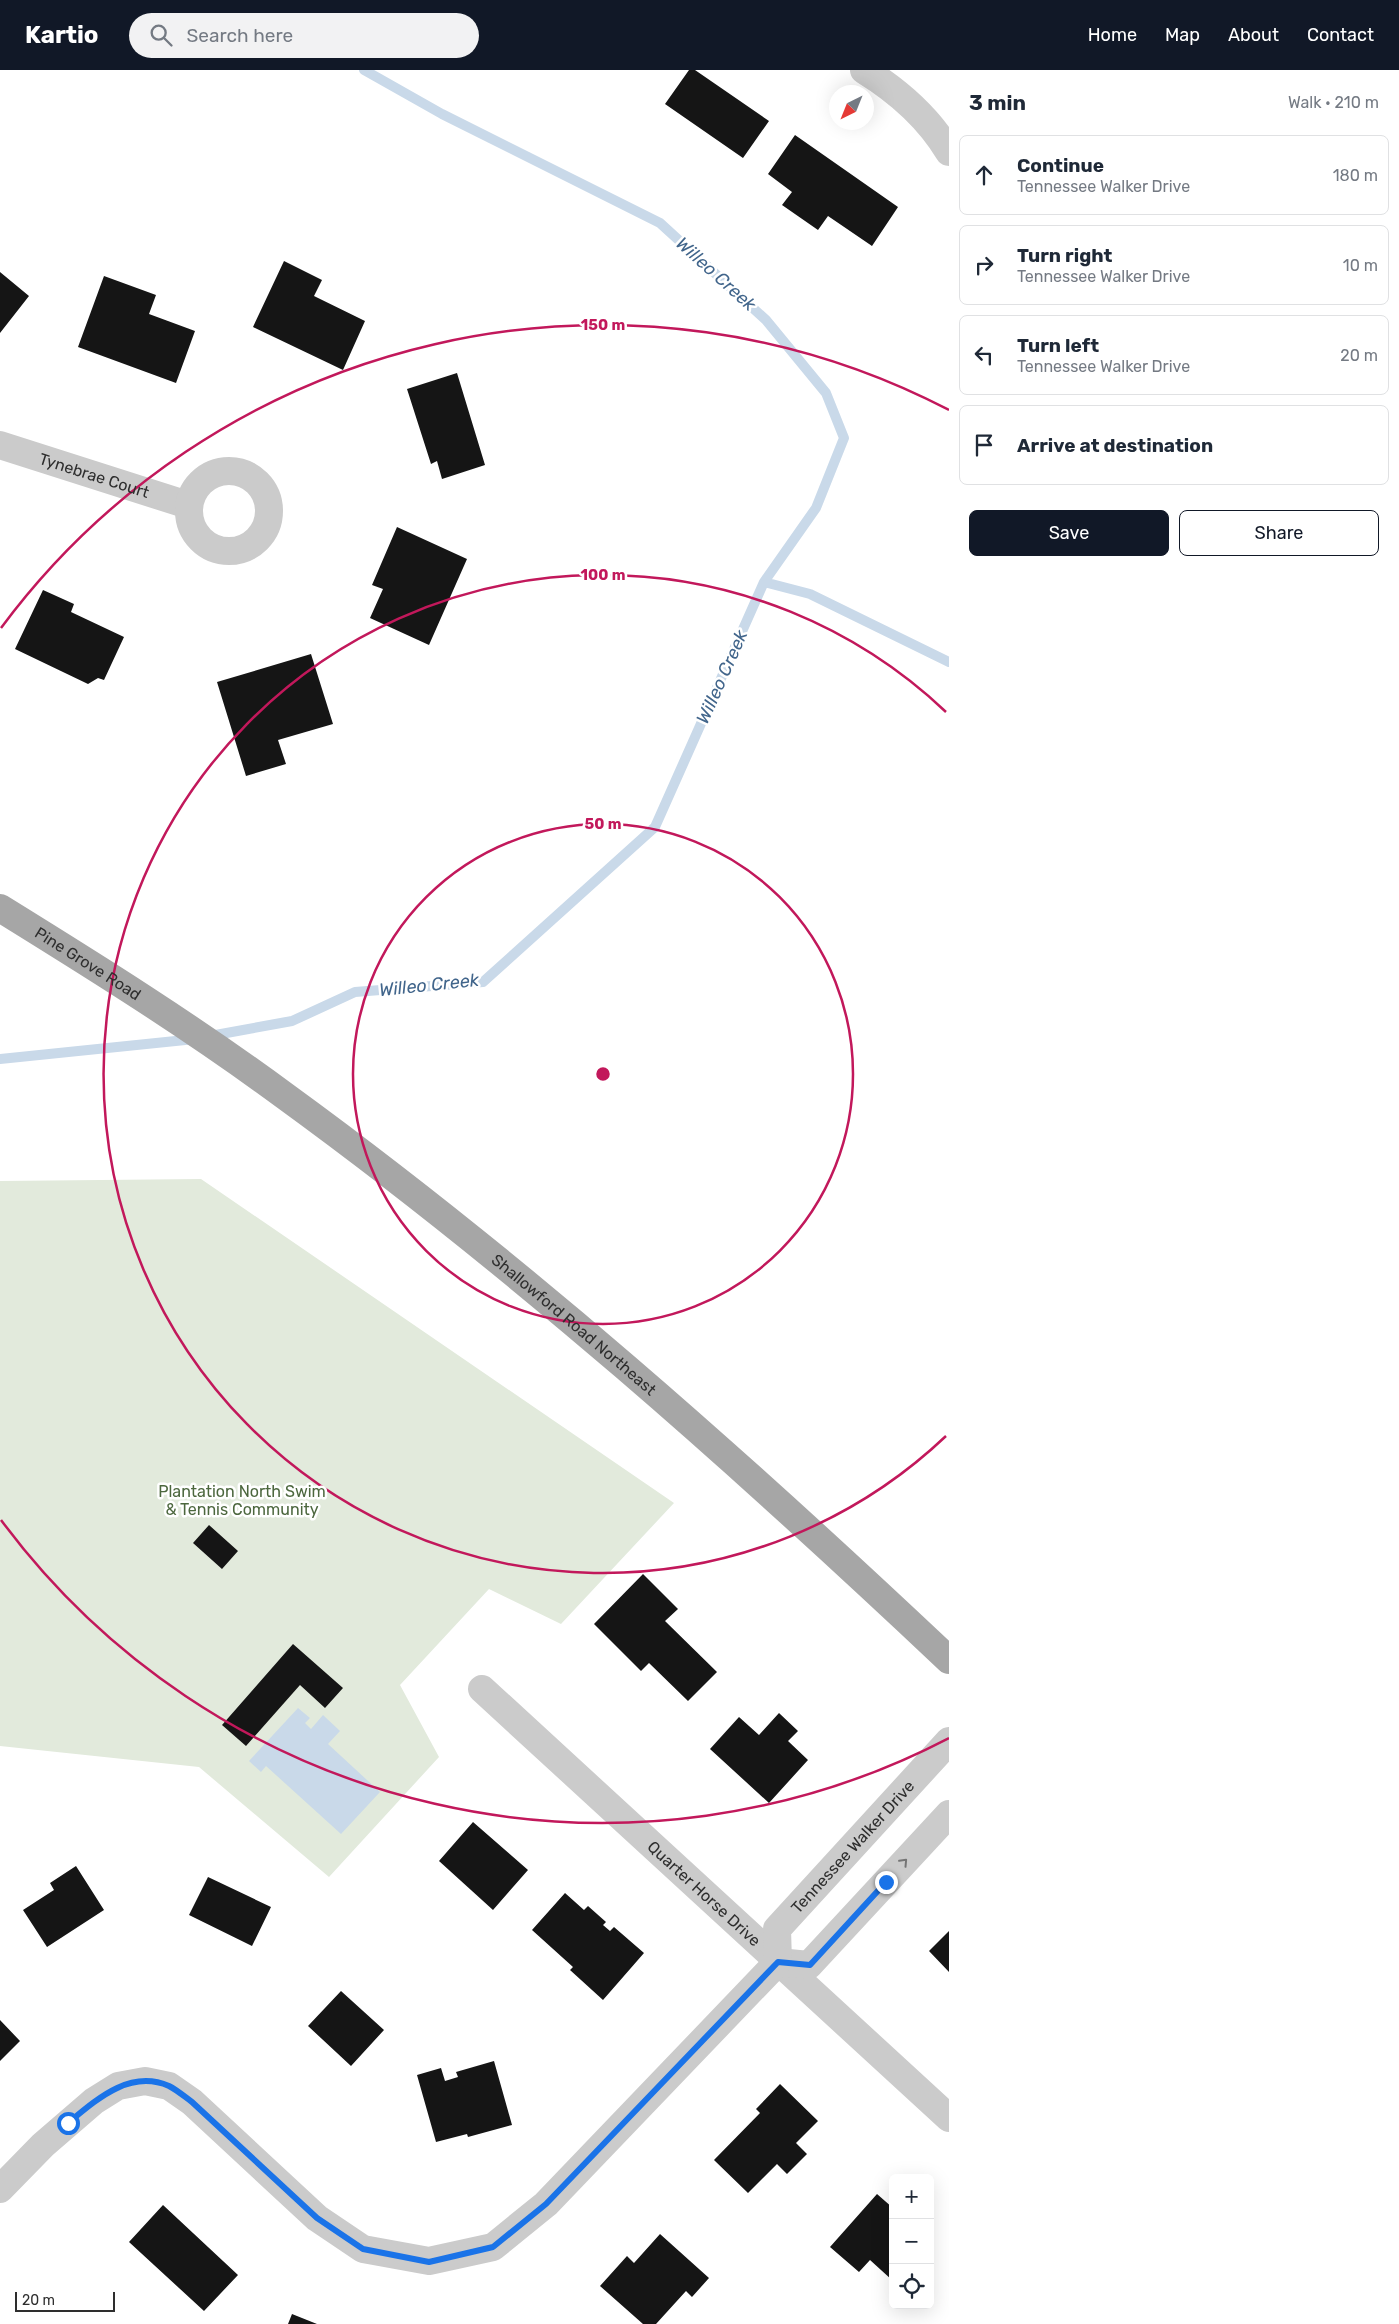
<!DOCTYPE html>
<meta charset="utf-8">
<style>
:root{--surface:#fff;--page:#f2f2f3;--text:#1f2937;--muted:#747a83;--line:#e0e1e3;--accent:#111827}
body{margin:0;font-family:Rubik,sans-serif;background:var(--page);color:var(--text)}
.controls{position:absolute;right:15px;bottom:15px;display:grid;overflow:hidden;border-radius:8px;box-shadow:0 5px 20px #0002}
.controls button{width:45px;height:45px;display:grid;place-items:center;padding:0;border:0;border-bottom:1px solid var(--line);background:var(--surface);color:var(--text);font:25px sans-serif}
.compass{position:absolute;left:829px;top:15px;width:45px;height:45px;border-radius:50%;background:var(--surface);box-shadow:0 5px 20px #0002;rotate:223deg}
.scale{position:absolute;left:15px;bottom:12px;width:100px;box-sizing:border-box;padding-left:5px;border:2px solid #2e2e2e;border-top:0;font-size:14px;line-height:18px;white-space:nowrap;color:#2e2e2e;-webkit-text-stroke:4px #fff;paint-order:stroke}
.stop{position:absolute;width:15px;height:15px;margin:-11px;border:4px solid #1a73e8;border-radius:50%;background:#fff}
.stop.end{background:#1a73e8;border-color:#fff;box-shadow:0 1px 5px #0008}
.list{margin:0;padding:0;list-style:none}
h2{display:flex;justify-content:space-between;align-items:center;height:65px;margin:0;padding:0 20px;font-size:21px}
h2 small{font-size:16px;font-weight:400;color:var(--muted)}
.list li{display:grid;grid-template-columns:32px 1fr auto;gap:15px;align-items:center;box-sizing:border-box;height:80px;margin:0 10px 10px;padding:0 10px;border:1px solid var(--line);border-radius:8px}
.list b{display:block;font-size:19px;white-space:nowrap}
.list p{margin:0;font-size:16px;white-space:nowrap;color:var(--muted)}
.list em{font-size:16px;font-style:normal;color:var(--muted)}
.actions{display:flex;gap:10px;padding:15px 20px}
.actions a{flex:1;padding:11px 0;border:1px solid var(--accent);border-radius:8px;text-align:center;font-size:18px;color:var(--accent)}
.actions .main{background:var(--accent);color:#fff}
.icon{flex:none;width:28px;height:28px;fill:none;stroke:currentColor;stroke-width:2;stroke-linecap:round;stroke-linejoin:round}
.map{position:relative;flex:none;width:949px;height:2254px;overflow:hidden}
header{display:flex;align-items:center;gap:30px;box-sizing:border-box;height:70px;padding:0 25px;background:var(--accent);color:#fff}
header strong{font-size:24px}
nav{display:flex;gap:28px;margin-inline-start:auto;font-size:18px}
.search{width:350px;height:45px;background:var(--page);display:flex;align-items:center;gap:12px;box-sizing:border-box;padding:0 18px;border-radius:28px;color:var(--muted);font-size:19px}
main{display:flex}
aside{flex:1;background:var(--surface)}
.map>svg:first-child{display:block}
</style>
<header>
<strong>Kartio</strong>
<div class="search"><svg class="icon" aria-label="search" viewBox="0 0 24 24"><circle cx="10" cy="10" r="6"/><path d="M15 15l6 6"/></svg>Search here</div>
<nav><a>Home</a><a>Map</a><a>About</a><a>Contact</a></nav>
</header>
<main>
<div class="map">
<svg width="949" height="2254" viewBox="0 0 949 2254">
<rect width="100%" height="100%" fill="#fff"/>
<path fill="#e2eadc" d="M201,1109l473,324 -113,121 -72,-35 -89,96 39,72 -110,120 -130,-110 -199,-21v-565z"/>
<path fill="#c9d9e9" d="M298,1638l12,10 -5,5 6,6 12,-14 17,16 -12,13 52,48 -39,42 -75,-68 -5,6 -12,-11z"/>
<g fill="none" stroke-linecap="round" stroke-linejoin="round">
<path stroke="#c9d9e9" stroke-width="10" d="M764,512l46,12 139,68
M210,966l82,-15 63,-29 128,-10 172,-155 109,-245 52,-74 28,-70 -18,-45 -60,-73 -106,-97 -218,-109 -78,-44
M0,989l195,-20"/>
</g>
<path fill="#151515" d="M689,0h6l74,51 -26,37 -78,-54z
M795,65l103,72 -26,39 -44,-30 -10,14 -36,-25 10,-13 -24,-18z
M284,191l38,19 -8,16 51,25 -22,49 -90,-43z
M0,202l29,24 -29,37z
M104,206l52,19 -7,19 46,17 -19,52 -98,-36z
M457,303l28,92 -43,14 -5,-18 -6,3 -24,-75z
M397,457l70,32 -38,86 -59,-27 13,-29 -11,-4z
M43,520l31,14 -3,8 53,25 -20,43 -6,-2 -10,6 -73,-35z
M311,584l22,70 -55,16 8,24 -40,12 -29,-94z
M209,1455l29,26 -16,18 -29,-26z
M643,1504l35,35 -13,12 52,51 -29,29 -39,-38 -8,8 -47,-47z
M293,1574l50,44 -18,20 -25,-23 -54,61 -24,-21z
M779,1643l19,18 -10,10 20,19 -39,43 -59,-54 29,-32 20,18z
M473,1752l55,48 -35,40 -54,-49z
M76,1796l28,44 -57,37 -24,-37 31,-20 -4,-7z
M208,1807l63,30 -19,39 -63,-31z
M565,1823l19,17 4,-4 18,16 -3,3 7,6 4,-4 30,26 -41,47 -33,-30 3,-3 -41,-37z
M949,1861v41l-20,-21z
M341,1921l43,39 -33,36 -43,-40z
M0,1950l20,21 -20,20z
M494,1991l18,64 -44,12 -1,-3 -31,8 -19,-67 24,-7 4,13 13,-4 -2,-5z
M780,2014l38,37 -22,22 11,11 -20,20 -10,-10 -29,29 -34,-33 46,-47 -4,-4z
M877,2124l16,14 -1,72 -22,-20 -11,12 -29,-25z
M163,2135l75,70 -34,36 -75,-69z
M660,2164l49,44 -17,19 -6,-6 -30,33h-13l-43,-38 27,-30 7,7z
M292,2244l25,10h-29z"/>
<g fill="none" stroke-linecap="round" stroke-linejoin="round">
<g stroke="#cbcbcb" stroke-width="28">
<path d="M864,0c34,21 64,47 85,82"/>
<path id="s1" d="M0,375l188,60"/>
<circle cx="229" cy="441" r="40"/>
<path id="s2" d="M482,1619l467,429"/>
<path d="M778,1892l31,3 140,-151"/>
<path id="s3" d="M0,2119l43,-44 51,-44 24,-15 27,-5 24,5 23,16 125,116 46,31 66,12 64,-14 53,-43 232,-242 -1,-33 172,-188"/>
</g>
<path stroke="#a6a6a6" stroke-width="28" id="s4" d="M0,838c97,60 193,120 285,188 235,171 453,365 664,564"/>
</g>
<defs><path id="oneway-chevron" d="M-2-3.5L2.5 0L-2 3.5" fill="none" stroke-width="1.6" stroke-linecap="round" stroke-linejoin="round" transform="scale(1.25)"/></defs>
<use stroke="#757575" href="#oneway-chevron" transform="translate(904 1792) rotate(-47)"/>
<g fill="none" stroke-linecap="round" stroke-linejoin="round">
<path stroke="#1a73e8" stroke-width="6" d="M68,2053c29,-24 62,-54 101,-37 8,4 16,11 23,16l125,116 46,31 66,13 64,-15 53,-43 232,-242 32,3 76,-83"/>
</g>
<g fill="none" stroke="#c2185b" stroke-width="2.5">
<circle cx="603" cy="1004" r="250"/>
<path d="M946 1366A499 499 0 1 1 946 642"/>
<path d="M949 1668A749 749 0 0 1 1 1450M1 558A749 749 0 0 1 949 340"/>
</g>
<g text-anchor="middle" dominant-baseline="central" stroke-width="5" stroke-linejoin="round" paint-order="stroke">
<g font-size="16" fill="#2e2e2e" stroke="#fff">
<text stroke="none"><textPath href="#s1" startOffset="99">Tynebrae Court</textPath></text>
<text stroke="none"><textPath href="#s4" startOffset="104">Pine Grove Road</textPath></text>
<text stroke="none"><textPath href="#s4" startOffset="710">Shallowford Road Northeast</textPath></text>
<text stroke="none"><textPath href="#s3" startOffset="1144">Tennessee Walker Drive</textPath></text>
<text stroke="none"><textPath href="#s2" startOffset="302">Quarter Horse Drive</textPath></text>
</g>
<g font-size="16" fill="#4c673e" stroke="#fff">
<text x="242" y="1421">Plantation North Swim<tspan x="242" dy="18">&amp; Tennis Community</tspan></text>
</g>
<g font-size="18" font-style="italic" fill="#41658b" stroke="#fff">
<text transform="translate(716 204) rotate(42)">Willeo Creek</text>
<text transform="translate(722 607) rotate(-66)">Willeo Creek</text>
<text transform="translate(429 915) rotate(-6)">Willeo Creek</text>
</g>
</g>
<circle cx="603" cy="1004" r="8" fill="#c2185b" stroke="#fff" stroke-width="2.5"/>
<g font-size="15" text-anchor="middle" font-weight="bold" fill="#c2185b" stroke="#fff" stroke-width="5" stroke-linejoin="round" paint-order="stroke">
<text x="603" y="260">150 m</text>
<text x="603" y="510">100 m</text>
<text x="603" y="759">50 m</text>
</g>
</svg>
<div class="controls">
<button>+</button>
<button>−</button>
<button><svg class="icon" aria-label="locate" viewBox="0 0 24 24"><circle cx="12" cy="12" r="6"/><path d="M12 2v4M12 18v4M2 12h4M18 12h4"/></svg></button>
</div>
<svg class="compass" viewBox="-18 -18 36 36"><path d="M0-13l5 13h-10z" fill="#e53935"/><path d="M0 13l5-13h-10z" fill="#747a83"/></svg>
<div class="scale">20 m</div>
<div class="stop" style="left:68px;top:2053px"></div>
<div class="stop end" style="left:886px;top:1812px"></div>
</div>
<aside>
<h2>3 min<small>Walk · 210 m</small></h2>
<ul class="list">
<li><svg class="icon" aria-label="ahead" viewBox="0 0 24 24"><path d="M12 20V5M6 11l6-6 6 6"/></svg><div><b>Continue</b><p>Tennessee Walker Drive</p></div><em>180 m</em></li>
<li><svg class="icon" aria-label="right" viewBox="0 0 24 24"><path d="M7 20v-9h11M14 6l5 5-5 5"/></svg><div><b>Turn right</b><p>Tennessee Walker Drive</p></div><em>10 m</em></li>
<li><svg class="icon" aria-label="left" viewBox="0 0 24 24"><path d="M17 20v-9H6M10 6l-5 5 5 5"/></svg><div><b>Turn left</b><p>Tennessee Walker Drive</p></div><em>20 m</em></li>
<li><svg class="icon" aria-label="arrive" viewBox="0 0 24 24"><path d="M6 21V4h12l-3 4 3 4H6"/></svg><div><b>Arrive at destination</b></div></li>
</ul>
<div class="actions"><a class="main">Save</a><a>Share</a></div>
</aside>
</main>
